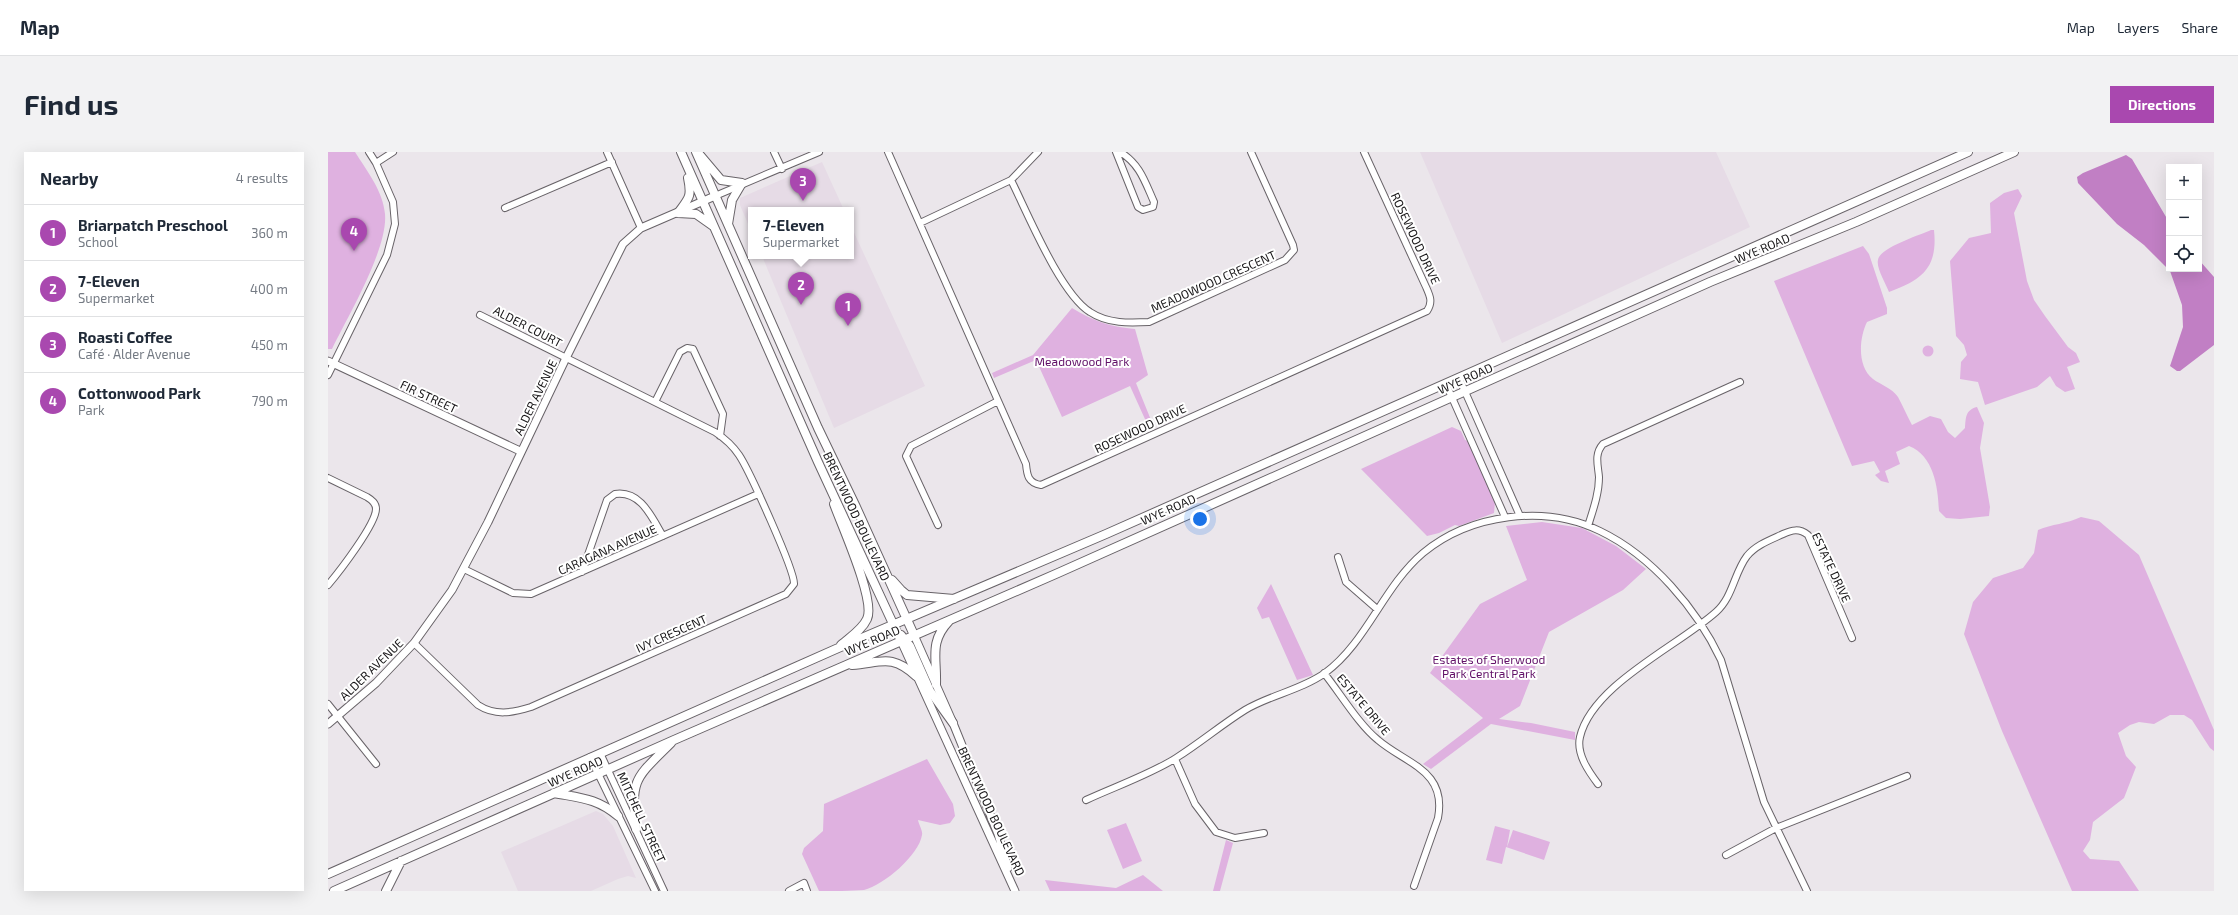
<!DOCTYPE html>
<meta charset="utf-8">
<style>
:root{--surface:#fff;--page:#f2f2f3;--text:#1f2937;--muted:#747a83;--line:#e0e1e3;--accent:#a948af}
body{margin:0;font-family:"Exo 2",sans-serif;background:var(--page);color:var(--text)}
.controls{position:absolute;right:12px;top:12px;display:grid;overflow:hidden;border-radius:0px;box-shadow:0 4px 16px #0002}
.controls button{width:36px;height:36px;display:grid;place-items:center;padding:0;border:0;border-bottom:1px solid var(--line);background:var(--surface);color:var(--text);font:20px sans-serif}
.you{position:absolute;left:872px;top:367px;width:14px;height:14px;margin:-10px;border:3px solid #fff;border-radius:50%;background:#1a73e8;box-shadow:0 0 0 6px #1a73e833}
.badge{display:grid;place-items:center;width:26px;height:26px;border-radius:50%;background:var(--accent);color:#fff;font-size:13px;font-weight:700}
.pin{position:absolute;translate:-50% -33px;filter:drop-shadow(0 1px 2px #0008)}
.pin::after{content:'';position:absolute;top:21px;width:14px;height:12px;background:inherit;clip-path:polygon(0 0,100% 0,50% 100%)}
.popup{position:absolute;left:420px;top:55px;width:106px;height:52px;box-sizing:border-box;display:grid;place-content:center;border-radius:0px;background:var(--surface);filter:drop-shadow(0 1px 3px #0005);font-size:13px;white-space:nowrap;color:var(--muted)}
.popup b{font-size:15px;color:var(--text)}
.popup::after{content:'';position:absolute;left:50%;top:100%;margin-left:-8px;border:8px solid transparent;border-top-color:var(--surface)}
.list{margin:0;padding:0;list-style:none}
h2{display:flex;justify-content:space-between;align-items:center;height:52px;margin:0;padding:0 16px;font-size:17px}
h2 small{font-size:13px;font-weight:400;color:var(--muted)}
.list li{display:grid;grid-template-columns:26px 1fr auto;gap:12px;align-items:center;box-sizing:border-box;height:56px;padding:0 16px;border-top:1px solid var(--line)}
.list b{display:block;font-size:15px;white-space:nowrap}
.list p{margin:0;font-size:13px;white-space:nowrap;color:var(--muted)}
.list em{font-size:13px;font-style:normal;color:var(--muted)}
.icon{flex:none;width:22px;height:22px;fill:none;stroke:currentColor;stroke-width:2;stroke-linecap:round;stroke-linejoin:round}
.map{position:relative;flex:none;width:1886px;height:739px;overflow:hidden;border-radius:0px}
header{display:flex;align-items:center;gap:24px;box-sizing:border-box;height:56px;padding:0 20px;background:var(--surface);border-bottom:1px solid var(--line)}
header strong{font-size:19px}
nav{display:flex;gap:22px;margin-inline-start:auto;font-size:14px}
.intro{display:flex;align-items:center;justify-content:space-between;box-sizing:border-box;height:96px;padding:0 24px}
h1{margin:0;font-size:28px}
.button{padding:10px 18px;border-radius:0px;background:var(--accent);color:#fff;font-size:14px;font-weight:700}
main{display:flex;gap:24px;padding:0 24px}
aside{flex:1;background:var(--surface);border-radius:0px;box-shadow:0 4px 16px #0002}
.map>svg:first-child{display:block}
</style>
<header>
<strong>Map</strong>
<nav><a>Map</a><a>Layers</a><a>Share</a></nav>
</header>
<div class="intro"><h1>Find us</h1><a class="button">Directions</a></div>
<main>
<aside>
<h2>Nearby<small>4 results</small></h2>
<ul class="list">
<li><span class="badge">1</span><div><b>Briarpatch Preschool</b><p>School</p></div><em>360 m</em></li>
<li><span class="badge">2</span><div><b>7-Eleven</b><p>Supermarket</p></div><em>400 m</em></li>
<li><span class="badge">3</span><div><b>Roasti Coffee</b><p>Café · Alder Avenue</p></div><em>450 m</em></li>
<li><span class="badge">4</span><div><b>Cottonwood Park</b><p>Park</p></div><em>790 m</em></li>
</ul>
</aside>
<div class="map">
<svg width="1886" height="739" viewBox="0 0 1886 739">
<rect width="100%" height="100%" fill="#ebe6eb"/>
<path fill="#e6dbe6" d="M1092,0h296l34,75 -248,116z
M494,10l22,48h-93v21l-11,-26v-7z
M523,74l74,160 -91,42 -72,-172h89z
M268,659l7,3 10,12 23,52 -8,-2 -10,3 -27,12h-73l-17,-39z"/>
<path fill="#dfb1e0" d="M0,0h27c12,19 28,39 30,62 3,35 -37,102 -53,135h-4z
M1690,37l4,7 -8,17 13,68 7,19 11,16 23,31 8,6 4,9 -13,5 8,22 -10,3 -9,-6 -6,-10 -13,11 -52,18 -7,-23 -18,-3 1,-17 6,-7 -3,-10 -8,-9 -6,-75 19,-23 22,-5 -1,-30 14,-10z
M1603,78h3c4,38 -12,50 -45,62 -3,-8 -13,-24 -11,-32 1,-12 42,-25 53,-30z
M1535,94l6,8 18,54v6l-20,8c-8,16 -10,45 6,57 8,6 19,9 25,18 5,9 9,19 14,28l18,-9 11,3 7,13 7,6 10,-10c1,-10 0,-18 12,-21l7,16 -4,25 10,59 -1,9 -29,3 -14,-1 -7,-7c-1,-24 -5,-55 -30,-65l-13,6 4,12 -15,7 4,12 -8,-2 -6,-6 5,-3 -6,-11 -22,5 -78,-185z
M744,156c21,13 39,19 63,21l13,46 -12,8 17,42 -4,3 -19,-42 -68,31 -26,-57 -42,18 -2,-5 41,-18z
M1594.5 199a5.5 5.5 0 1 1 11 0a5.5 5.5 0 1 1-11 0Z
M1124,275l9,4 4,9 3,1 27,61 -1,11 -35,13 -4,-1 -16,8 -12,3 -66,-67z
M1753,365l18,4 40,34 75,175v21l-4,-3 -18,-28 -8,-5h-14l-16,9 -15,-2 -9,3 -12,8 8,23 10,11 -12,31 -31,24 -3,18 -7,11 7,8 29,2 20,30h-67l-70,-160 -38,-97 9,-32 20,-24 30,-10 11,-15 4,-23c14,-6 28,-6 43,-13z
M1214,370l40,6 34,18 30,23 -23,21 -74,42 -29,74 -21,13 32,4 44,9v8l-84,-16 -60,45 -8,-5 60,-46 -53,-45 50,-69 47,-24 -21,-54z
M943,432l42,91 -16,5 -28,-63 -7,2 -5,-11z
M599,607l26,45 2,12 -5,7 -10,2 -22,-5c1,5 5,11 4,15 -3,20 -38,50 -58,55 -13,1 -31,1 -45,1l-17,-37 2,-6 19,-17 1,-27z
M798,671l16,38 -19,8 -16,-39z
M1167,674l15,4 -3,17 6,-17 37,12 -6,18 -38,-13 -4,17 -16,-4z
M898,688l7,3 -13,48h-7z
M815,723l20,16h-113l-5,-11 71,8z"/>
<path fill="#c17fc4" d="M1798,3l6,4 37,63v47h30v-9l15,17v68l-34,26h-3l-7,-5 13,-39 -1,-22 -12,-34 -26,-26 -27,-21 -39,-41 -1,-6 6,-4z"/>
<g fill="none" stroke-linecap="round" stroke-linejoin="round">
<g stroke="#686368" stroke-width="8">
<path id="minor" d="M279,0l34,76
M446,0l8,17
M560,0l138,312c1,11 2,19 15,21l386,-174c6,-9 3,-15 -1,-24l-62,-135
M788,0l22,55 5,3 10,-3 1,-5c-9,-20 -14,-38 -34,-50
M48,11l17,-11
M683,28c17,34 49,113 79,132 18,12 40,11 59,10l136,-62 9,-10 -1,-5 -42,-93
M387,44l104,-44
M177,56l107,-46
M592,71l91,-43 27,-28
M0,223l59,-120 8,-31 -2,-22 -17,-39 -7,-11
M1131,226l61,138
M1118,232l59,133
M327,250l25,-50 7,-4 6,1 30,65 -3,22
M0,326l39,19c5,3 9,6 9,12 0,15 -37,63 -48,76
M610,373l-32,-69 5,-10 87,-45
M1260,374c5,-16 11,-32 11,-49 -1,-12 -5,-23 4,-33l137,-62
M1010,405l8,25 31,27
M136,417l49,24 18,1 227,-100
M254,420l25,-72 8,-6c26,-4 37,24 48,42
M86,491l64,62c17,11 34,8 53,2l255,-113 8,-10c1,-13 -45,-114 -55,-129 -6,-9 -15,-17 -24,-23l-235,-117
M996,521c16,20 35,52 54,67 28,24 69,30 60,78l-24,68
M0,552l48,60
M272,601l64,138
M262,605l65,134
M847,607l20,45 21,28 19,6 29,-5
M1270,632c-9,-12 -22,-30 -18,-47 12,-52 98,-91 136,-125 17,-15 18,-39 31,-56 9,-11 23,-16 36,-22 9,-4 16,-6 25,1l44,103
M758,648c28,-13 65,-26 90,-42 24,-15 45,-33 69,-48 25,-15 56,-20 80,-37 42,-31 58,-86 98,-120 47,-39 122,-49 177,-22 52,25 97,78 121,129l43,142 43,89
M1398,703l50,-27 131,-52
M461,739l15,-8 3,8"/>
</g>
<g stroke="#686368" stroke-width="9">
<path id="tertiary" d="M0,209l192,90
M586,483l39,88 45,111 10,34
M573,489l114,250
M0,572l48,-41 38,-40 38,-53 36,-68 78,-164 57,-114 18,-16 74,-32"/>
</g>
<g stroke="#686368" stroke-width="10">
<path id="secondary" d="M353,0l137,310 83,179
M368,0l122,276 38,79 58,128
M371,2l22,26 21,3 -10,17 -4,24
M350,61c11,-15 14,-16 10,-35
M350,61l18,1 17,12
M506,352c8,22 42,97 33,115 -5,11 -17,18 -26,26
M564,428l9,10 6,5 47,4
M573,483l9,11 20,45 23,32
M524,513c29,-2 39,-12 64,11
M608,532c1,-26 -7,-42 13,-63
M226,641c26,5 43,5 64,23
M308,677c-6,-51 0,-51 35,-86
M0,722l508,-225 270,-115 862,-382
M6,739l340,-151 384,-167 652,-291 146,-60 158,-70
M58,739l15,-30"/>
</g>
<use href="#minor" stroke="#fff" stroke-width="6"/>
<use href="#tertiary" stroke="#fff" stroke-width="7"/>
<use href="#secondary" stroke="#fff" stroke-width="8"/>
</g>
<g text-anchor="middle" dominant-baseline="central" stroke-width="4" stroke-linejoin="round" paint-order="stroke">
<g font-size="12" fill="#181618" stroke="#fff">
<text transform="translate(1088 86) rotate(65)">ROSEWOOD DRIVE</text>
<text transform="translate(1434 96) rotate(-23)">WYE ROAD</text>
<text transform="translate(885 129) rotate(-24)">MEADOWOOD CRESCENT</text>
<text transform="translate(200 174) rotate(27)">ALDER COURT</text>
<text transform="translate(1137 226) rotate(-24)">WYE ROAD</text>
<text transform="translate(101 244) rotate(25)">FIR STREET</text>
<text transform="translate(207 245) rotate(-64)">ALDER AVENUE</text>
<text transform="translate(812 276) rotate(-25)">ROSEWOOD DRIVE</text>
<text transform="translate(840 357) rotate(-24)">WYE ROAD</text>
<text transform="translate(529 364) rotate(65)">BRENTWOOD BOULEVARD</text>
<text transform="translate(279 397) rotate(-24)">CARAGANA AVENUE</text>
<text transform="translate(1504 415) rotate(65)">ESTATE DRIVE</text>
<text transform="translate(343 481) rotate(-24)">IVY CRESCENT</text>
<text transform="translate(544 488) rotate(-23)">WYE ROAD</text>
<text transform="translate(43 517) rotate(-44)">ALDER AVENUE</text>
<text transform="translate(1036 552) rotate(50)">ESTATE DRIVE</text>
<text transform="translate(247 619) rotate(-24)">WYE ROAD</text>
<text transform="translate(664 659) rotate(65)">BRENTWOOD BOULEVARD</text>
<text transform="translate(314 665) rotate(65)">MITCHELL STREET</text>
</g>
<g font-size="12" fill="#621168" stroke="#fff">
<text x="754" y="209">Meadowood Park</text>
<text x="1161" y="507">Estates of Sherwood<tspan x="1161" dy="14">Park Central Park</tspan></text>
</g>
</g>
</svg>
<div class="controls">
<button>+</button>
<button>−</button>
<button><svg class="icon" aria-label="locate" viewBox="0 0 24 24"><circle cx="12" cy="12" r="6"/><path d="M12 2v4M12 18v4M2 12h4M18 12h4"/></svg></button>
</div>
<div class="you"></div>
<div class="pin badge" style="left:520px;top:174px">1</div>
<div class="pin badge" style="left:473px;top:153px">2</div>
<div class="popup"><b>7-Eleven</b>Supermarket</div>
<div class="pin badge" style="left:475px;top:49px">3</div>
<div class="pin badge" style="left:26px;top:99px">4</div>
</div>
</main>
